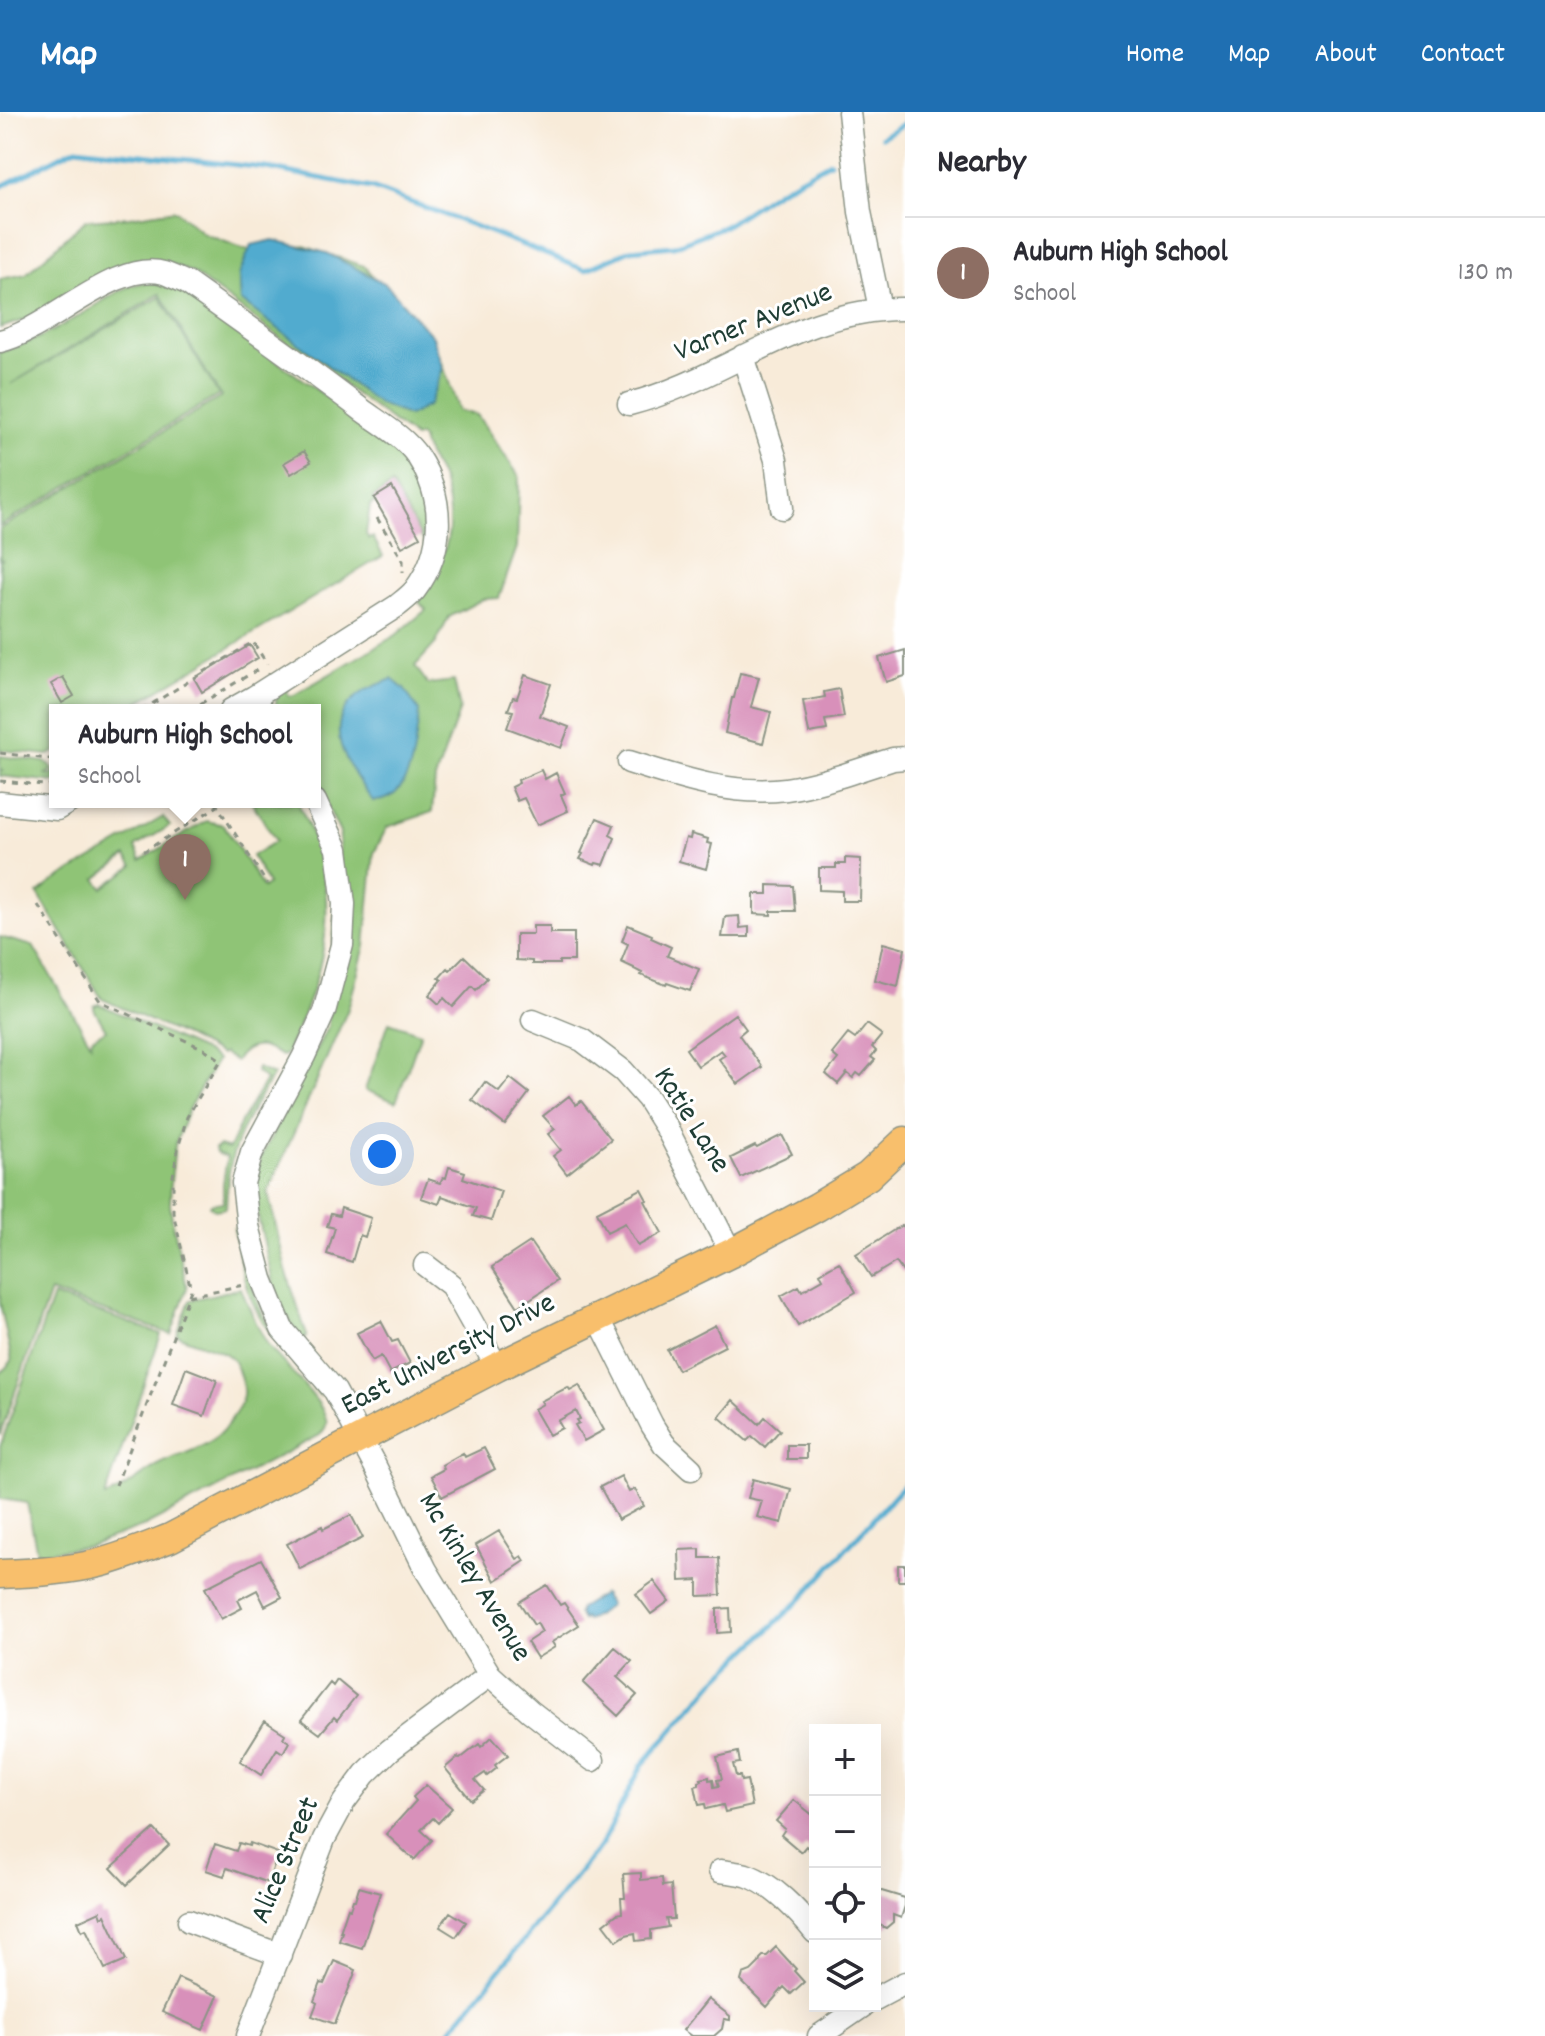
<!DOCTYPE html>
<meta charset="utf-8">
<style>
:root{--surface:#fff;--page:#f7f7f7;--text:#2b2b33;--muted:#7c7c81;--line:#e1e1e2;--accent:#1f6fb2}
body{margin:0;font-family:Dekko,sans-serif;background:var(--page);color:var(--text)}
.controls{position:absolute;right:24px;bottom:24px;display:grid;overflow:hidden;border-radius:0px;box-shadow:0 8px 32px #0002}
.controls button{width:72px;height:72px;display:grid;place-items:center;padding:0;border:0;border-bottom:2px solid var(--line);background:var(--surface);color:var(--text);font:40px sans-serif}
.you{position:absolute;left:382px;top:1042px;width:28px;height:28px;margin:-20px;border:6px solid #fff;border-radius:50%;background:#1a73e8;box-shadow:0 0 0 12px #1a73e833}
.badge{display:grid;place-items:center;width:52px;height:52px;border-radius:50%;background:var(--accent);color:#fff;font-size:26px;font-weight:700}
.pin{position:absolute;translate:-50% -66px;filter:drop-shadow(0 2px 4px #0008)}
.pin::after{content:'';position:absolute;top:42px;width:28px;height:24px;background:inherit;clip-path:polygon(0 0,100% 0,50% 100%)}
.popup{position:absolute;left:49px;top:592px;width:272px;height:104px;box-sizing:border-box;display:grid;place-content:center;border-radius:0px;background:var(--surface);filter:drop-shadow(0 2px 6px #0005);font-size:26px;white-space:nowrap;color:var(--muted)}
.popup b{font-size:30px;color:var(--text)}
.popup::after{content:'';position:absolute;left:50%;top:100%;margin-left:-16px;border:16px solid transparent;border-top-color:var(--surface)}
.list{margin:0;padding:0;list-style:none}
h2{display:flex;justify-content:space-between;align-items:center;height:104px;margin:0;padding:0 32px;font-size:34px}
h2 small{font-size:26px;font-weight:400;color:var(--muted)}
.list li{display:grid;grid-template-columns:52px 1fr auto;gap:24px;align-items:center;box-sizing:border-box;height:112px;padding:0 32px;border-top:2px solid var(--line)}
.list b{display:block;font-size:30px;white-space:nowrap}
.list p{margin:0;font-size:26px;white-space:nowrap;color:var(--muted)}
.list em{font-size:26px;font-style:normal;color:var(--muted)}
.icon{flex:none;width:44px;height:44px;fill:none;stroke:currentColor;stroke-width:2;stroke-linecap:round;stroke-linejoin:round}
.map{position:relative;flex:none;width:905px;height:1924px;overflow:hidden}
header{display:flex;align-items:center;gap:48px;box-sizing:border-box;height:112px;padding:0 40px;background:var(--accent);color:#fff}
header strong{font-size:38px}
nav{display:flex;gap:44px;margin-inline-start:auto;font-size:28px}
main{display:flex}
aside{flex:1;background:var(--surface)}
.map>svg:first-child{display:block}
</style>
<header>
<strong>Map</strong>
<nav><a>Home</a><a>Map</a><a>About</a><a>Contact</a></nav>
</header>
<main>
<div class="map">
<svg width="905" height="1924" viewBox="0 0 905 1924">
<rect width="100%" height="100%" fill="#fff"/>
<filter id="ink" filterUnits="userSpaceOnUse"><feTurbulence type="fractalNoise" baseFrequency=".0125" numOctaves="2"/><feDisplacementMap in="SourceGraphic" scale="16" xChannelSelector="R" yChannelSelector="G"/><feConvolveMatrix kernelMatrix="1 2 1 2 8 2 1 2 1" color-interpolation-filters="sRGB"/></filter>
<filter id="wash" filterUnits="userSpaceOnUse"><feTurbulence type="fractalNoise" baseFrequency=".006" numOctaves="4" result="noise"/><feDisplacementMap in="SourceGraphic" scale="32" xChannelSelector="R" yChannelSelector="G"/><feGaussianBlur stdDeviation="1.8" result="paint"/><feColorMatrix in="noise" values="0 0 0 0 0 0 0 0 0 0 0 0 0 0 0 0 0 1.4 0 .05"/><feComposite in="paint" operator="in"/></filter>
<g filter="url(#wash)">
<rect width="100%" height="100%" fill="#f8ebd9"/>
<path fill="#8fc476" stroke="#578055" stroke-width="2" fill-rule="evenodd" d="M175,98l29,24 41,15 59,-3 60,20 74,85 21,60 18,4 42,61 -2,71 -18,51 -16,1 -34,18 -13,26 -21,23 13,18 26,-3 6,28 -25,70 -3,33 -45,15 -13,26 -9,93 -17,63 -80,183 18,78 21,66 -3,4 -10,-12 -18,-31 -20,-90v-28l3,-18 69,-135 12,-193 -25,-53v-70h-39v-11l4,-9 9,-2 -2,4 2,4 5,-1 102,-60 30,-25 -7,-8c8,-19 21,-38 27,-57 6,-20 3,-48 -5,-67 -5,-13 -18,-26 -19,-39l-3,-3 -4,2 -222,-165 -19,-8 -37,-5 -23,9 -90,51 -24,8v-49l26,-5 60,-54 44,-3z
M149,170l27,6 214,155c29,28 44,61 35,101l-33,-59 -19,13 2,5 -5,2 -4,29 3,5 4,-2 10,19 -258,154h-70v42l-7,3 -48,-5v-188l3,-3 -3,1v-31l221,-132 -61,-103 -149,90 149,-87 59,98 -219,131v-174c33,-8 63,-27 92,-44 19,-12 34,-24 57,-26z
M0,644l45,6 4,2 4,6 -7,4 5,1 4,-3v10l-55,-6v-5h4l-4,-1z
M252,690l46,1c47,91 31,165 -13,252l-3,1c-20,-11 -31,-16 -47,5l-12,-8 -2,2 -34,-18 -85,-38 -64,-105 13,-11 112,-66 7,9 -35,21 6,13 65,-39 18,4 39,63 5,-4 -16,-28 24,-15zM126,744l7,10 -30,22 -7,-9z
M0,825l33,9 58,98 1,-6 14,-8 -12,-21v-3l5,-2 103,46 15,10 -28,48 -14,37 -4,36 -1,23 2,15 15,69 -16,46 -121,-42 -50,143v-61l12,-13 -12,-58z
M389,910l32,11 -25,69 -31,-12z
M257,956l16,7c-30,50 -46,73 -47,133l-11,2 -5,-4 1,-2 12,-2v-18l4,-27 -11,-4 -1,-5 4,-2 10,3 12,-27 25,-42 -10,-8z
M234,1117l5,4c9,35 15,73 37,105 12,19 29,35 44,52v6c-27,-34 -57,-63 -72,-105 -7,-20 -10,-41 -14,-62z
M241,1176c8,20 16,39 27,57 13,18 55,55 58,74 2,6 -2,11 -6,16l-175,91 -56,20 -52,7 -10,-50 -27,-4v-52l53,-151 108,38 -56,163c21,-7 37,-24 57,-34 35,-16 53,-15 74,-51 6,-8 9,-19 6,-29 -3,-9 -5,-21 -13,-27 -7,-6 -41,-16 -52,-21l13,-35z"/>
<path fill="#51abcf" stroke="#387482" stroke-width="2" d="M273,128l54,13 59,31 47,53 10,31 -14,37 -20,11 -30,-12 -138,-103 -2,-26 12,-30z
M392,567l12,10 15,22c-3,30 -6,92 -46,90 -24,-33 -58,-79 -10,-109 9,-6 20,-9 29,-13z
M603,1482l7,12 -24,15 -2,-3 -2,2 -4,-7 2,-2 -1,-2z"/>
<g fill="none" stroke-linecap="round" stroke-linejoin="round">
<path stroke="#51abcf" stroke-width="5" d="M882,25l23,-14
M0,75l76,-39 190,20 106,20 108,40 105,42 45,-20 44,-4 51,-20 51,-34 54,-30
M446,1924l156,-192 40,-79 73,-84 86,-82 104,-115"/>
</g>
<g id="blocks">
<path fill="#d890ba" d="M304,339l7,11 -20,12 -7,-11z
M392,375l28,50 -18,10 -28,-49z
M250,533l8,13 -56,34 -8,-14z
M905,538v26l-19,6 -7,-24z
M740,561l19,4 -8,30 20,5 -8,31 -38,-10 7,-35h2z
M525,563l26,9 -11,32 29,11 -8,21 -54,-20 6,-17 -5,-1 5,-13 4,1z
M63,565l11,19 -12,7 -11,-19z
M839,577l5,28 -19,3 2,10 -18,3 -6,-32 22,-4 -1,-5z
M541,658l4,9 11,-6 9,20 -4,2 7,16 -31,14 -13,-27 -7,3 -6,-14 8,-4 -1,-3z
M597,706l17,7 -4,10 5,3 -11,27 -8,-2 -1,2 -15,-6 3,-5 -2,-1z
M691,722l17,5 -1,4 5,1 -6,25 -27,-8 7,-23 4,1z
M845,746l16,1 -1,42h-18v-10l-23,-1v-22h17v-4h9z
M768,773l25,1 2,25h-24v4l-17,-1v-20h14z
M739,804l1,12 9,-1v10h-27l3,-20z
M628,813l24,10 -1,3 20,9 -4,9 32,13 -9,22 -23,-8 -1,2 -25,-10 1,-2 -8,-4v-1l-13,-6 7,-18 -6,-3z
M533,814h17v7h24v28h-15v3h-27v-3l-16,-1v-26h17z
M883,831l22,6 -7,37 -23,-6z
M464,844l23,22 -11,12 -4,-4 -19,21 -9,-9 -5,6 -10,-9 13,-15 -3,-2 9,-10 2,2z
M735,902l11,15 -7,6 23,32 -24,17 -19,-25 6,-4 -4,-5 -23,16 -12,-17z
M867,912l15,11 -10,12 4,4 -5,6 4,3 -14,16 -4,-3 -4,5 -6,-5 -9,11 -12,-10 12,-15 -6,-5 16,-20 7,5z
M510,966l19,15 -24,32 -33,-25 13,-18 14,10z
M569,984l7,9 5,-4 30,38 -44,35 -14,-18 8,-6 -13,-16 7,-5 -12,-13z
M782,1023l10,19 -51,24 -10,-20 24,-12 2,2z
M449,1055l16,5 -2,6 38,13 -10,30 -18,-5 3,-8 -34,-12 -3,8 -18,-6 7,-19 12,4 3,-6 3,1z
M641,1077l6,11 -2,1 17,32 -24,13 -13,-23 -18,9 -10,-20z
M341,1096l30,10 -6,19 -5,-2 -8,27 -25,-8 8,-26 -8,-2 4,-12 8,2z
M902,1113l3,4v42l-2,1 -7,-10 -25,15 -15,-23z
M530,1130l27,39 -39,26 -26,-40z
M839,1150l17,30 -58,34 -17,-30 18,-10 3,5 21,-12 -3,-6z
M381,1209l11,21 6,-2 12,23 -20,10 -9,-17 -9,5 -15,-28z
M715,1213l10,21 -47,24 -11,-20z
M186,1256l31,12 -13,36 -31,-11z
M579,1273l25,45 -20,11 -9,-16 4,-2 -2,-3 3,-1 -4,-8 -18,10 4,7 -13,7 -15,-26 9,-5 -2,-3 27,-14 2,3z
M733,1288l26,24 6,-7 15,13 -15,17 -13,-11 -5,5 -28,-24z
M787,1333h19v14h-19z
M484,1336l11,21 -53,28 -11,-21 13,-7 -2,-4 21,-12 2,4z
M621,1364l8,16 6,-3 9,17 -26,14 -18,-33z
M753,1367l38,10 -9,34 -25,-6 5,-16 -14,-3z
M351,1403l12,23 -63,31 -13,-25 35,-18 1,3z
M499,1419l18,28 5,-3 3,5 -30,20 -19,-36z
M700,1437v9h19l2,37 -23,1v-16l-18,1 -1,-31z
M261,1447l21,38 -17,9 -8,-16 -19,10 4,8 -21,11 -16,-31z
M898,1453h7v16h-7z
M654,1469l15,20 -18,13 -15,-20z
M547,1473l13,20 4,-2 15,22 -27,17 3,5 -18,11 -10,-16 15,-10 -5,-9 -3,2 -15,-23z
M730,1496l1,24 -14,1v-24z
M615,1535l17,14 -15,16 20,18 -19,21 -35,-33z
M337,1568l19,16 -19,24 -3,-3 -14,17 -19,-14 29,-37 3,3z
M265,1609l20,13 -2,4 6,4 -6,11 -6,-4 -16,26 -21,-14z
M492,1625l16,18 -13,10 2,3 -10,8 -2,-3 -10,7 9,10 -13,10 -26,-32 13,-11 2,2 19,-15 2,3z
M738,1640l2,11 -7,1 3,12h4l1,5 6,-1 5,26 -27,6 -2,-7 -17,4 -1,-5 -6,1 -4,-19 4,-1v-3l3,-1 -1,-2 8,-2v3l4,-1 1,8 5,-1 -2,-6 5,-1 -5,-22z
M426,1673l26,23 -14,15 -5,-5 -12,12 11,10 -18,20 -28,-26 30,-33 -3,-4z
M794,1688l21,17v34l-2,2 -7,-7 -5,6 -20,-17 4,-6 -9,-8z
M154,1717l15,16 -42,40 -16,-17z
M239,1731l10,3 1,-3 28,10 -10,30 -41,-15 -3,8 -18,-6 9,-26 21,7z
M641,1761v7l21,-2 1,8 8,-1 3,34h-8l2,8 -17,3v9l-15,2 -1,-8 -9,2 -9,6 -13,-17 13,-10 5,-1 -1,-15h4l-2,-24z
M359,1775l21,6 -18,55 -23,-7 3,-9h-2l8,-24 2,1 3,-9h2z
M875,1777l30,9v8l-4,12 -8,-3v7l-7,6 -11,-5z
M100,1799l2,6 3,-2 21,45 -21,9 -19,-40 -4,2 -4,-10z
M450,1800l16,10 -10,15 -16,-10z
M776,1835l20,22 -2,2 10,11 -13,12 -7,-7 -17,20 -26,-26 2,-7 8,-3 8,-8 1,-4 3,-3h4z
M334,1849l22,9 -21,54 -23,-8 5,-13 -3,-2 7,-18 3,1z
M178,1866l40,18 -15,34 -41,-18z
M708,1887l22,17v4l-6,-1 -2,10 -8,7h-23l-8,-6z"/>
</g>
</g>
<g filter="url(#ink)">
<use href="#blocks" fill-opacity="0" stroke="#8c9486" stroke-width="2"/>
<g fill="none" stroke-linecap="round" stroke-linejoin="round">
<g stroke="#8c9486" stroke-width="25">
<path id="minor" d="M849,0l11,100 20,97
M0,229c49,-11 115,-82 164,-68 8,3 16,7 23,10 59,42 118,83 175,127 18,13 44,28 56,47 27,42 27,93 -3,133 -5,6 -12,11 -18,16l-143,91 8,13
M743,244l33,104 6,48
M629,292c96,-24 172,-97 276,-95
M231,598l23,-13
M629,650c51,16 103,34 157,27 36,-5 72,-19 107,-30l12,-1
M315,689l22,48 7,55 -2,41 -18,67 -20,44 -52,96 -9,31 5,43 14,53 20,50 53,62 39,73 52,106 64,105 40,36 63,49
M0,691l57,6 12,-7
M533,908l49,20 41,31 25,28 19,30 64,124
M425,1153l26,20 46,82
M598,1205l54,108 12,19 27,25
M720,1759c8,1 18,2 26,4 27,9 51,35 69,57
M189,1809l91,34
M875,1887l30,-16
M248,1924l76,-197 20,-37 21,-28 25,-24 100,-75
M819,1924l44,-30"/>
</g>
<g stroke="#8c9486" stroke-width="31">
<path id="major" d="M0,1462c33,-1 67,-3 99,-11 24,-6 48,-16 71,-25l327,-171 234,-114 86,-46 51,-31 37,-35"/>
</g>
<path stroke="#8c9486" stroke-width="3" stroke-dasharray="6 6" stroke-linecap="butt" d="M377,406l26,42v12
M142,598l111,-68 14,22
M190,598l72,-43
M0,641l55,7
M0,669l55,5
M215,690l52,82
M143,740l75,-46
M38,793l62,96 106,49 15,10 -34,57 -9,31 -5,28v36l18,78 -75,195
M189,1184l55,-11"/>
<use href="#minor" stroke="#fff" stroke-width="22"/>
<use href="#major" stroke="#f8bf6c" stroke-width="28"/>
</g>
</g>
<g text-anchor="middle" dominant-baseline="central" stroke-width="6" stroke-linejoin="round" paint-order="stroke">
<g font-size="30" fill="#1f3d34" stroke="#fff">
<text transform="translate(754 212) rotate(-22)">Varner Avenue</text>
<text transform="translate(690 1009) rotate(58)">Katie Lane</text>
<text transform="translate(449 1244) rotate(-27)">East University Drive</text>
<text transform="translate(473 1466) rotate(59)">Mc Kinley Avenue</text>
<text transform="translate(287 1749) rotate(-67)">Alice Street</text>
</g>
</g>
</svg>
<div class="controls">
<button>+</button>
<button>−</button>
<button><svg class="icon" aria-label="locate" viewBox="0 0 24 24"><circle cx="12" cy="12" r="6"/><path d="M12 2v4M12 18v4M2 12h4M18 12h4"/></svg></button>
<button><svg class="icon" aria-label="layers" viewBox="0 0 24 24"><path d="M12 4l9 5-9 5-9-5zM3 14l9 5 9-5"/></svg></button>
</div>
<div class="you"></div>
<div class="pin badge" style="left:185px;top:788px;background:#8d6e63">1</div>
<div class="popup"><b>Auburn High School</b>School</div>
</div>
<aside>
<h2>Nearby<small></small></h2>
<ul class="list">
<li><span class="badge" style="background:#8d6e63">1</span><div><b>Auburn High School</b><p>School</p></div><em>130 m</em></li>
</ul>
</aside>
</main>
